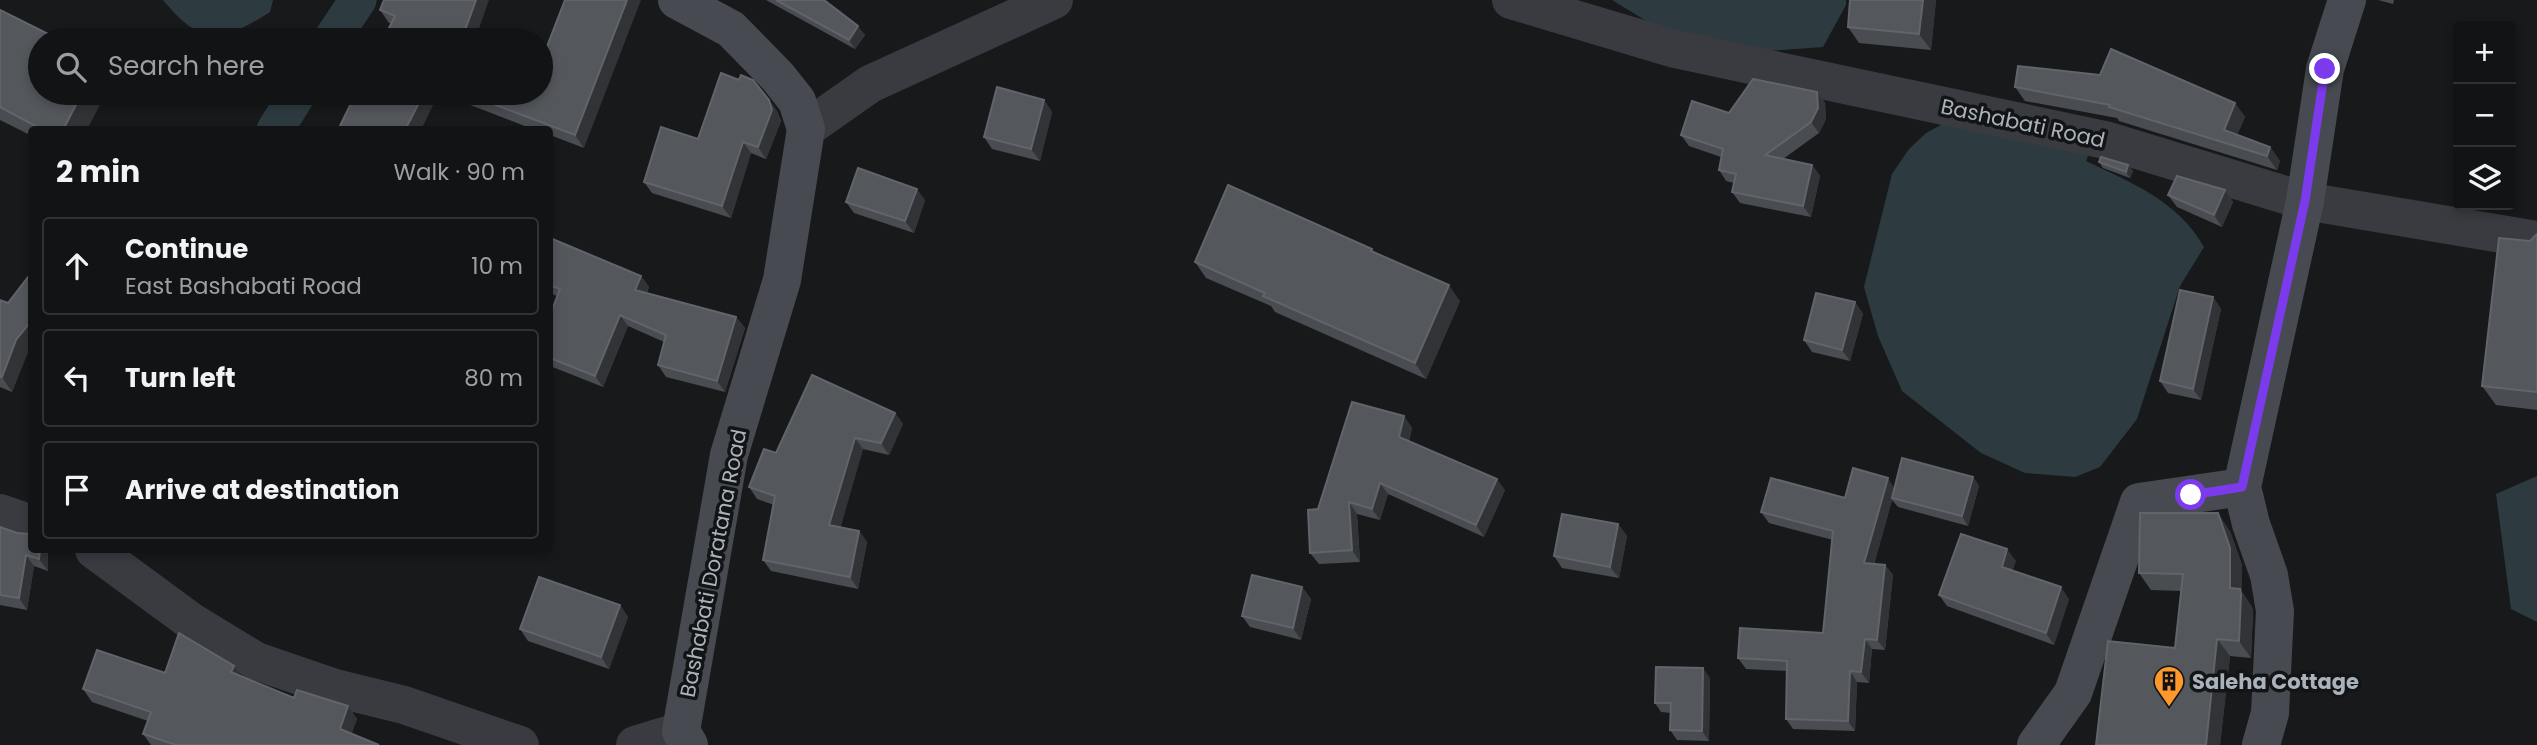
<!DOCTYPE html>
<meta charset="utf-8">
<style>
:root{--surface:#121314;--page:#1f2022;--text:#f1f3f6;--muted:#9c9ea0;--line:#313234}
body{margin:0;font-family:Poppins,sans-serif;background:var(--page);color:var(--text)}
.controls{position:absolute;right:21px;top:21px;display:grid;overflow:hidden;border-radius:7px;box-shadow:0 4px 10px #0003}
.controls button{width:63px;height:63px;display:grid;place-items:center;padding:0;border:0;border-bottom:2px solid var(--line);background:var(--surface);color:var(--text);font:35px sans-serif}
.stop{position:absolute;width:21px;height:21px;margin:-16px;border:5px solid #7c3aed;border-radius:50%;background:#fff}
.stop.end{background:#7c3aed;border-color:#fff;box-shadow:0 2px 7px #0008}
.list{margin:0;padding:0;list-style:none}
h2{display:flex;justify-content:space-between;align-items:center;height:91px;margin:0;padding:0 28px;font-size:30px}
h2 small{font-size:23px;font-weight:400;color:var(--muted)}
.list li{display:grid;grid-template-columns:46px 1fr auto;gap:21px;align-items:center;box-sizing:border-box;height:98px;margin:0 14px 14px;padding:0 14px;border:2px solid var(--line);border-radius:7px}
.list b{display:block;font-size:26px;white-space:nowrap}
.list p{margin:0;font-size:23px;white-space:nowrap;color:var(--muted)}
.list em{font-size:23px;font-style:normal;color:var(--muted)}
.icon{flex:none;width:38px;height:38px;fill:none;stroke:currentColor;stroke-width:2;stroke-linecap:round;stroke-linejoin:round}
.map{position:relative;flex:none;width:2537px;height:745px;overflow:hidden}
.search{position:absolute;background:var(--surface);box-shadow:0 4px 10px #0003;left:28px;top:28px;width:525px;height:77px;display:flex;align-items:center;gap:18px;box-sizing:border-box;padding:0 24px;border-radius:38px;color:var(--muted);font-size:26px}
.panel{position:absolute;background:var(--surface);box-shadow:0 4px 10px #0003;left:28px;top:126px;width:525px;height:427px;border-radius:7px}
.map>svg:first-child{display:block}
</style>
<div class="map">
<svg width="2537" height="745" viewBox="0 0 2537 745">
<rect width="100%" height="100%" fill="#18191b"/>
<path fill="#2d3b41" d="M163,0h110l-3,12c-49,31 -68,35 -107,-12z
M1612,0h234v5l-23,42 -56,4 -96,-15z
M1950,120l145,18 -9,23c46,22 92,40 118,86l-24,39 -43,133 -37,48 -25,10 -50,-4 -44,-20 -79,-62 -24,-55 -14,-49 28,-113 17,-25 17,-16z
M2537,476v146l-26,-13 -15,-115z"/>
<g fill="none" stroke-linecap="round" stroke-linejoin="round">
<path stroke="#2d3b41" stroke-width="37" d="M331,40l27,-40
M275,130l23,-37"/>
<path stroke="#393b40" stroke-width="38" d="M1511,0l164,49 430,91 200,61 232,39
M806,129l64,-45 184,-84
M0,513l32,11
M94,550l98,72 64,39 79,27 69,17 116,40
M635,745l46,-14"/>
<path stroke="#474b51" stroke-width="38" d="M677,0l54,29 47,48 19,24 9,28 -24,151 -53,175 -48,276 8,14
M2036,745l37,-52 66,-191 103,-15
M2261,745l9,-32 5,-102 -6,-36 -18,-51 -9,-37 63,-286 20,-132 22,-69"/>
</g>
<path fill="#494c50" d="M766,0h58l41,35 -10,14z
M1936,0l-5,50 -72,-7 -11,-16z
M2378,0h16l-1,4z
M0,10l87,120h-55v6l-32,-16z
M380,10l96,28 -85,-15h-2z
M541,62l43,86 -34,-13v-5h-15l-96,-37h102z
M2015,87l220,16 10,14 -8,18 33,12 10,14 -3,9 -158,-49 -2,-3 -92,-17z
M1817,92l8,11 1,16 -7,14 -36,26 29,6 8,11 -9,41 -71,-14 -8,-11 2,-9 -8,-2 -7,-11 2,-13 -32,-11 -8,-11 48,-22z
M769,100l8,11 4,10 -15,38 -15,-6 -20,65 -79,-25 -8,-11 54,-43z
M1044,100l8,12 -12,49 -48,-12 -8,-12z
M2099,162l29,3 5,6 -3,7 -27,-10z
M2225,190l8,12 -11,25 -45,-20 -9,-12z
M925,200l-11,33 -60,-20 -8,-11z
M2537,234v176l-41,-5 -14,-19 48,-145z
M550,238l91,38 8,11 -2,6 89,24 9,11 -20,64 -59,-15 -8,-12 6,-23 -36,-16 -25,61 -53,-21v-51l7,-19 -7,-3z
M1375,253l85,48 -34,78 -151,-67 -4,-6 -65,-28 -11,-16z
M32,272v76l-5,6 -15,38 -12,-5v-87l8,3z
M2213,297l8,12 -20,91 -33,-7 -8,-12z
M1855,302l8,12 -13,47 -38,-9 -8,-12z
M895,413l8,11 -14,31 -26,-6 -23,78 19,4 8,11 -9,47 -87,-18 -8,-11 11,-55 -17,-6 -8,-12 27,-34z
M1404,416l8,12 -3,13 96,49 -21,47 -96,-43 -8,26 -23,-6 3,48 -41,2 -9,-11 8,-44z
M1973,477l6,9 -11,40 -70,-19 -6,-7 -18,64 11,1 8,10 -8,75 -13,-1 -3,34 -12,-1 -2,49 -62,-2 -7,-10 1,-48 -41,-2 -8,-11 85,-25 10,-93 -64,-17 -8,-11 84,-14 50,-11z
M1618,524l9,12 -8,42 -57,-10 -8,-12z
M0,527l32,23h16v21l-14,-5 -7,44 -27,-5z
M2230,531l12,34v27l10,15 1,5 -2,46 -21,-2 -10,89h-124l79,-97 6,-57 -30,-1 -12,-17z
M2016,561l-4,9 57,29 -15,46 -107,-39 -8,-11z
M1302,587l9,12 -10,41 -51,-13 -8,-11z
M620,605l8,12 -19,52 -81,-28 -8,-12z
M165,673l76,3 53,22 54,8 9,13 -6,15 28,11h-228l-8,-11 5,-13 -56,-19 -9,-13z
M1710,678l-1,63 -32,-1 -7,-10 1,-17 -10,-1 -6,-9z"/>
<path fill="#313336" d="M476,0h13l-14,40 -11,-7z
M627,0h14l-57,148 -9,-13z
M1923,0h13l-5,50 -12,-16z
M858,26l7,9 -10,14 -6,-9z
M1817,92l8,11 1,16 -7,14 -8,-11z
M82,93h24l-19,37h-24z
M424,93h15l-18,37h-16z
M769,100l8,11 4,10 -15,38 -8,-12z
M1044,100l8,12 -12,49 -9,-12z
M2235,103l10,14 -12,27 -9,-14z
M743,142l8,11 -20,65 -9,-12z
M2270,147l10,14 -3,9 -10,-14z
M1812,165l8,11 -9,41 -8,-11z
M2128,165l5,6 -3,7 -4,-6z
M917,189l8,11 -11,33 -9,-12z
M2225,190l8,12 -11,25 -8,-12z
M641,276l8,11 -6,14 -8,-11z
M1449,285l11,16 -34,78 -11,-16z
M2213,297l8,12 -20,91 -8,-11z
M1855,302l8,12 -13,47 -8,-11z
M620,315l8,11 -25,61 -8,-11z
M736,317l9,11 -20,64 -8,-11z
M32,320v28l-5,6 -15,38 -10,-15 14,-37z
M895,413l8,11 -14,31 -8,-12z
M1404,416l8,12 -5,20 -8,-11z
M855,438l8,11 -25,88 -9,-12z
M1973,477l6,9 -11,40 -6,-10z
M1888,478l7,11 -23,84 -8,-10z
M1497,479l8,11 -21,47 -8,-12z
M1380,483l8,11 -8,26 -8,-11z
M1349,502l8,12 3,48 -8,-12z
M2218,513l12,18 12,34v27l10,15 1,5 -2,46 -12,-17z
M1618,524l9,12 -8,42 -9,-11z
M859,531l8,11 -9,47 -8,-12z
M2007,549l9,12 -6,17 -8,-11z
M40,550h8v21l-9,-12z
M26,555l8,11 -7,44 -8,-12z
M1885,565l8,10 -8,75 -8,-10z
M1302,587l9,12 -10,41 -8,-12z
M2061,587l8,12 -15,46 -8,-12z
M620,605l8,12 -19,52 -8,-12z
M1865,639l7,10 -3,34 -8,-11z
M2217,639l13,17 -10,89h-14z
M234,666l9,12 -12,-6z
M1703,668l7,10 -1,63 -7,-10z
M1850,671l7,11 -2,49 -7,-10z
M348,706l9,13 -8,23 -9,-13z"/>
<path fill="#54575c" stroke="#61656b" stroke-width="2" d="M384,0h92l-12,33 19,7h-100l12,-24 -15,-6z
M565,0h62l-52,135 -111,-42h77v-31z
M776,0h48l34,26 -9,14z
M1850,0h73l-4,34 -71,-7z
M0,10l60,30h-20v53h42l-19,37h-20l-43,-23z
M2111,49l124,54 -11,27 46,17 -3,9 -158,-49 1,-2 -95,-18 3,-21 82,9z
M721,73l18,7 2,-5 12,5 16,20 3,10 -14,37 -15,-5 -21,64 -78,-24 17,-55 37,12z
M1753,79l64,13 1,16 -7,14 -46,33 47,10 -9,41 -71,-14 4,-18 -17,-4 4,-21 -42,-14 11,-34 37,12z
M997,87l47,13 -13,49 -47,-12z
M356,93h68l-19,37h-67z
M2101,157l27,8 -2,7 -27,-10z
M858,168l59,21 -12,32 -59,-19z
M2177,176l48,14 -11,25 -46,-20z
M1228,185l144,64 -1,2 78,34 -34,78 -152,-67 2,-3 -70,-31z
M2537,234v158l-55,-6 17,-148 31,3z
M550,238l91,38 -6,14 101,27 -19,64 -59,-16 8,-30 -46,-20 -25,61 -45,-18v-43l10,-26 -10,-4z
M32,272v48l-16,20 -14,37h-2v-77l8,3z
M2180,290l33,7 -20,92 -33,-8z
M1816,293l39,9 -13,48 -38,-10z
M812,375l83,38 -14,30 -26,-5 -26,87 30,6 -9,46 -87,-17 12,-64 -26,-9 15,-38 12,4z
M1352,402l52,14 -5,21 98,42 -21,46 -96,-42 -8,26 -23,-7 3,48 -42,3 -2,-43 10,-1z
M1902,458l71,19 -11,39 -70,-18z
M1853,468l35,10 -24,85 21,2 -8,75 -12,-1 -4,33 -11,-1 -2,50 -62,-2 1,-58 -49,-3 2,-30 83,5 10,-102 -72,-19 10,-34 74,20z
M2140,513h78l12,35v40l10,1 1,6 -2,46 -22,-2 -11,106h-110l12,-104 67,7 8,-74 -44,-1z
M1562,514l56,10 -8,43 -56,-11z
M0,527l17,6 12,1 3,-2v18h8l-1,9 -13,-4 -7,43 -19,-3z
M1961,534l46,15 -5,18 59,20 -15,46 -107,-38z
M1252,575l50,12 -9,41 -51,-12z
M539,577l81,28 -19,52 -81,-28z
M179,633l55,33 -3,6 63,26 3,-8 51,16 -8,23 39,16h-203l-33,-11 8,-22 -68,-23 14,-39 68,23z
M1656,667l47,1 -1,63 -32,-1 1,-27h-16z"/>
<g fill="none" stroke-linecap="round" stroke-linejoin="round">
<path stroke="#7c3aed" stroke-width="9" d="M2191,495l51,-8 63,-286 20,-132"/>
</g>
<defs>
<g id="building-pin" transform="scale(1.575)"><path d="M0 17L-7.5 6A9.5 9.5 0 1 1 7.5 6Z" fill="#ff982c" stroke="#131416"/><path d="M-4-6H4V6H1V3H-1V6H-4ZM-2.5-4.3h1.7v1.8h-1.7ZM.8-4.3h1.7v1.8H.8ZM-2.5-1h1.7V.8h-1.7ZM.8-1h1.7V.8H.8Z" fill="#111"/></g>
</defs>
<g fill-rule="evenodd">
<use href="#building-pin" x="2169" y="681"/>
</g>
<g text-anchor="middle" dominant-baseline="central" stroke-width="7" stroke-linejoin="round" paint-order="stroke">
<g font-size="21" fill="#aab2bc" stroke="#131416">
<text transform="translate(2023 123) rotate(12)">Bashabati Road</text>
<text transform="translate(713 563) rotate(-79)">Bashabati Doratana Road</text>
</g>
<g font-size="21" font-weight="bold" fill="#aab2bc" stroke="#131416" text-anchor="start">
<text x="2192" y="681">Saleha Cottage</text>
</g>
</g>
</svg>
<div class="controls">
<button>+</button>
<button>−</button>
<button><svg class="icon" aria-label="layers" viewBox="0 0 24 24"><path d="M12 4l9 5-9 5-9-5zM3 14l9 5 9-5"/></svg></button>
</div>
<div class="stop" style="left:2191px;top:495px"></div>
<div class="stop end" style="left:2325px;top:69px"></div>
<div class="search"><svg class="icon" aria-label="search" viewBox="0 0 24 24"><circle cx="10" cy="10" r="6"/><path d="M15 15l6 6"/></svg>Search here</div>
<section class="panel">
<h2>2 min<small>Walk · 90 m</small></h2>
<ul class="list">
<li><svg class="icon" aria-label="ahead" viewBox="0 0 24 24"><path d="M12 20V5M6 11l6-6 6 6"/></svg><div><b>Continue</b><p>East Bashabati Road</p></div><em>10 m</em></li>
<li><svg class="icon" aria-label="left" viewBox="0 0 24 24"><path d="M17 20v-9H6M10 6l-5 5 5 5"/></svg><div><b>Turn left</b></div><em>80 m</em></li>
<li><svg class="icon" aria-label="arrive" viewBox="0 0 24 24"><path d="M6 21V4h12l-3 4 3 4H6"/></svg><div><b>Arrive at destination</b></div></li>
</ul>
</section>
</div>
